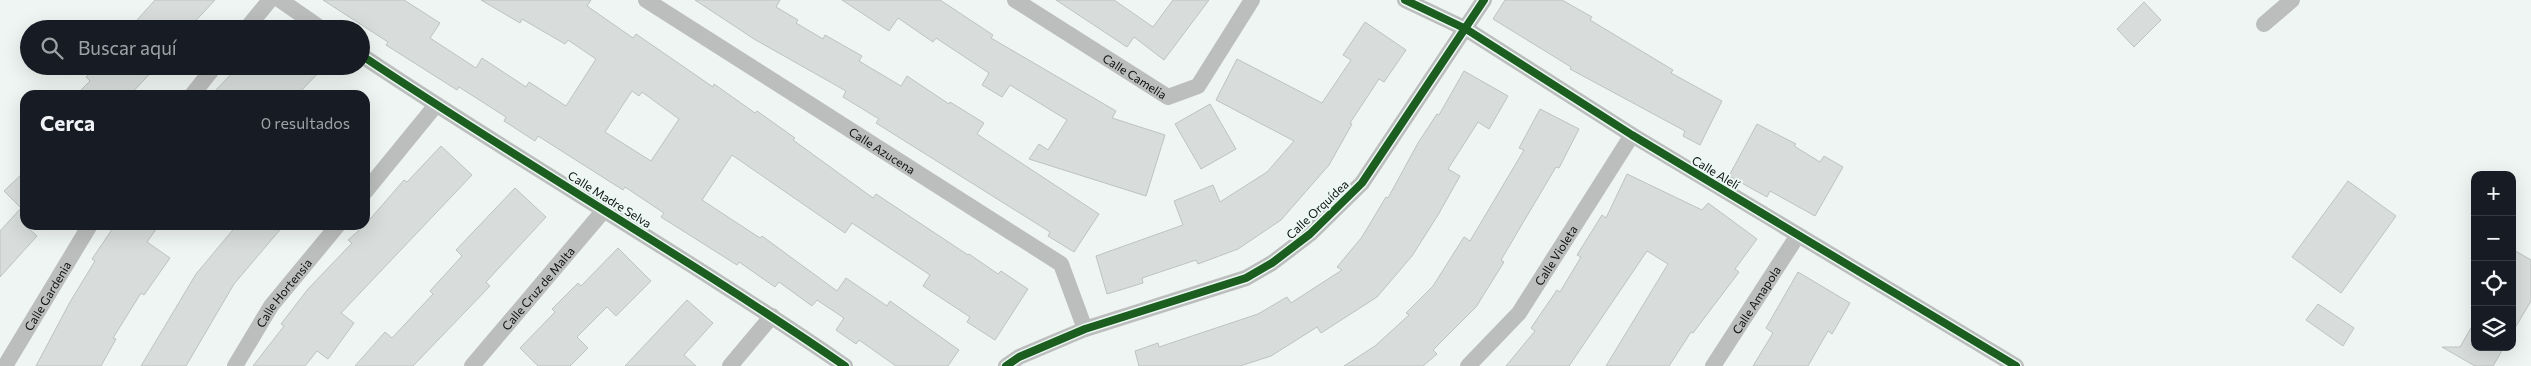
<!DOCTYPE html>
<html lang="es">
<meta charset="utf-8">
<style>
:root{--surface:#171b24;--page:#242831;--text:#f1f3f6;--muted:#9ea1a6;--line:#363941}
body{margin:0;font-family:Commissioner,sans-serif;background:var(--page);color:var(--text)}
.controls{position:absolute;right:15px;bottom:15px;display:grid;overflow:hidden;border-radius:10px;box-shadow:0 5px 20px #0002}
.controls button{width:45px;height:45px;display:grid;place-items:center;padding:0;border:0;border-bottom:1px solid var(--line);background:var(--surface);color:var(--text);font:25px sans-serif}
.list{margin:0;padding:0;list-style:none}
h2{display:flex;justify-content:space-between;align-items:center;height:65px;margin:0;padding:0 20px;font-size:21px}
h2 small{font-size:16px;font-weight:400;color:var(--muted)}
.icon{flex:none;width:28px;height:28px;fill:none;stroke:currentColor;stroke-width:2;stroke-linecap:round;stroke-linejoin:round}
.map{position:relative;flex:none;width:2531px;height:366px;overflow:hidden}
.search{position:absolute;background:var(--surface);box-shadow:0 5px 20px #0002;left:20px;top:20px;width:350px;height:55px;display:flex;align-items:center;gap:12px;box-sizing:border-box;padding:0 18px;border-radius:28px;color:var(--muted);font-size:19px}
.panel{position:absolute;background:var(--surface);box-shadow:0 5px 20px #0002;left:20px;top:90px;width:350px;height:140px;border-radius:15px}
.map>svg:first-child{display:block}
</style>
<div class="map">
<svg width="2531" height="366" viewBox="0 0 2531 366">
<rect width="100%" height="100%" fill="#eff5f2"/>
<path fill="#d8dddb" stroke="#bec2c0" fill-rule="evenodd" d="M155,0h60l-27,29h-59z
M323,0h81l36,23 -10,15 46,30 6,-10 44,29 3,-5 37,24 30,-47 -28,-19 -3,4 -43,-25 -2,4 -39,-23h110l-4,6 46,32 3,-4 77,53 1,-3 41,29 2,-2 38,27 -2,2 80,58 3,-4 92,61 1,-1 29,20 3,-3 27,18 -33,51 -28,-18 3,-5 -47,-31 7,-11 -78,-52 -7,10 -113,-78 -30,45 58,38 2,-2 75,55 9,-13 41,28 3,-5 69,49 -11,16h-52l-37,-26 -3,4 -20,-14 8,-12 -27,-18 -5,6 -33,-24 -4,5 -36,-25 -2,3 -76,-48 3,-4 -39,-26 -2,3 -85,-54 -3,5 -31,-20 2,-4 -47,-30 -2,3 -71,-45 2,-3zM632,91l7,5 3,-4 37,27 -28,42 -46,-29z
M695,0h85l-4,7 22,13 -2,3 27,16 2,-4 37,21 -3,5 42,25 6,-10 42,28 1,-2 34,21 -7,11 122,80 -25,38 -26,-16 2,-4 -174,-109 3,-4 -36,-22 3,-6 -92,-52z
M842,0h98l53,35 -2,3 125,73 -4,7 53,17 -19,61 -117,-37 10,-15 9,6 19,-30 -57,-35 -8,12 -20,-12 7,-12 -53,-35 -3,4 -35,-24 -9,13z
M1056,0h58l39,27 20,-27h36l-45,60 -30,-23 -7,10z
M1505,0h57l30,17 -2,3 83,50 -2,3 51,28 -22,44 -17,-9 2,-5 -115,-62 1,-2 -78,-48z
M2144,2l17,18 -27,27 -17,-18z
M1365,22l41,28 -22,32 -5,-3 -29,44 2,1 -23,41 -48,55 -43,29 -40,15 -2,-4 -54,18 1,5 -36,11 -11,-38 87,-31 -9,-24 39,-16 7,17 47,-30 27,-31 -78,-41 21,-41 85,44 29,-43 -8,-5z
M96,66h61l-27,29h-54l14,-14 -4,-4z
M239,66h86l-28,29h-86z
M1464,71l44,25 -19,33 -11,-7 -30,47 12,7 -22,39 -26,41 -35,41 -56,36 -4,-6 -46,29 -31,10h-101l-4,-15 23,-8 1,4 99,-33 29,-17 4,6 51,-33 -5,-3 25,-30 24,-40 2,1 30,-55 19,-29 2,1z
M1210,104l26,45 -35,20 -26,-45z
M1540,109l39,20 -20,39 -3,-1 -32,54 -23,39 3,2 -28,45 -43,43 4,4 -14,12h-79l31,-20 34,-31 -3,-2 27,-27 31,-49 6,4 54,-91 -5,-2z
M1757,124l39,20 -2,2 26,16 4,-6 19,11 -28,49 -45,-25 -3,6 -38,-21z
M441,146l31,29 -131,138 13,10 -26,36 -11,-8 -12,15h-52l31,-40 -3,-2 27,-35 44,-46 -4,-3 17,-15 39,-45 3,2z
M25,171v54l12,11 -37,41v-46l21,-23 -17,-17z
M1627,174l75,36 6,-7 49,36 -22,30 4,3 -46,61 -2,-1 -22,34h-63l62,-102 -21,-13 -78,115h-63l29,-35 -4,-3 26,-38 3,2 21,-35 -4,-2 25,-40 4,3z
M2348,181l48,35 -55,77 -49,-36z
M515,188l31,29 -60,65 4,4 -77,80h-58l30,-34 7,6 41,-44 -3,-3 32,-35 -6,-6z
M115,225h44l-12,17 23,16 -26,37 -3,-2 -28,45 3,1 -15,27h-65l34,-64 25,-41 -3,-2z
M237,225h47l-50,59 -48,82h-45l55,-92z
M618,248l33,33 -35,35 -9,-9 -30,30 11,11 -18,18h-32l-18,-18 35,-36 -3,-3 26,-26 3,3z
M2512,249l19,11v41l-19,32z
M1798,272l52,31 -18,31 -4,-3 -20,35h-55l20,-33 -7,-5z
M687,300l26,23 -29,32 12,11h-71z
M2318,304l36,24 -11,18 -37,-26z
M2475,321v26h29l-11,19h-18l-33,-19h18z"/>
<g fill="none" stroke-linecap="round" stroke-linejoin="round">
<g stroke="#bcbebd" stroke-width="16">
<path d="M280,0l42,29"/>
<path id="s1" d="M646,0l415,264 24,65"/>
<path id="s2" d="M1015,0l153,97 30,-11 54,-86"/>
<path d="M1405,0l61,29 166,106 384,231"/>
<path d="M2264,24l28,-24"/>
<path d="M246,29l24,-29"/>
<path d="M361,55c159,107 326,202 484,311"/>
<path d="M192,95l23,-29"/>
<path d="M365,192l71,-87"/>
<path id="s3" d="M5,366l85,-141"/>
<path id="s4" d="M235,366l36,-60 67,-81"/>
<path id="s5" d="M472,366l133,-157"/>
<path d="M730,366l42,-50"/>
<path d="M1006,366l13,-9 66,-28 161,-51 26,-15 38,-29 52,-51 122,-183"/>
<path id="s6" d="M1468,366l51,-53 113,-178"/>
<path id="s7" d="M1713,366l85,-131"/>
</g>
<g stroke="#ecf8f3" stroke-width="11">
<path id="cycleway" d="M1405,0l61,29 166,106 384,231
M361,55c159,107 326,202 484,311
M1006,366l13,-9 66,-28 161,-51 26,-15 38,-29 52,-51 122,-183"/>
</g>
<use href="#cycleway" stroke="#1b5e20" stroke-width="8"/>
</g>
<g text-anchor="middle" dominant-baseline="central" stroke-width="4" stroke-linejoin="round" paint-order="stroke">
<g font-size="12" fill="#0c100e" stroke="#ecf8f3">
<text stroke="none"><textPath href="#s2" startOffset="142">Calle Camelia</textPath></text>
<text stroke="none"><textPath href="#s1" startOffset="280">Calle Azucena</textPath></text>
<text transform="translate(1716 172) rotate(31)">Calle Alelí</text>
<text transform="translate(610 199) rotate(32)">Calle Madre Selva</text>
<text transform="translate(1317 209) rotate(-43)">Calle Orquídea</text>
<text stroke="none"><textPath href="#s6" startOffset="142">Calle Violeta</textPath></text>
<text stroke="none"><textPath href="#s5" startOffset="102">Calle Cruz de Malta</textPath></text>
<text stroke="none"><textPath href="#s4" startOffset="88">Calle Hortensia</textPath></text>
<text stroke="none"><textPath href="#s3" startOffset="82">Calle Gardenia</textPath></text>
<text stroke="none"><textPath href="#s7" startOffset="79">Calle Amapola</textPath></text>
</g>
</g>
</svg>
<div class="controls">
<button>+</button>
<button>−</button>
<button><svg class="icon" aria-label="locate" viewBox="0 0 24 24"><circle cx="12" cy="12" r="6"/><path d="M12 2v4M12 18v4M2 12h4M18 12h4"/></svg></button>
<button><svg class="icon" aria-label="layers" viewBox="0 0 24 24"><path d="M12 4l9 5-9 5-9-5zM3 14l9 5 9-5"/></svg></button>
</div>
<div class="search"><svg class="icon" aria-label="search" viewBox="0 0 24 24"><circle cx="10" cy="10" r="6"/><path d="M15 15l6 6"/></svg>Buscar aquí</div>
<section class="panel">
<h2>Cerca<small>0 resultados</small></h2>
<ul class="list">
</ul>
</section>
</div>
